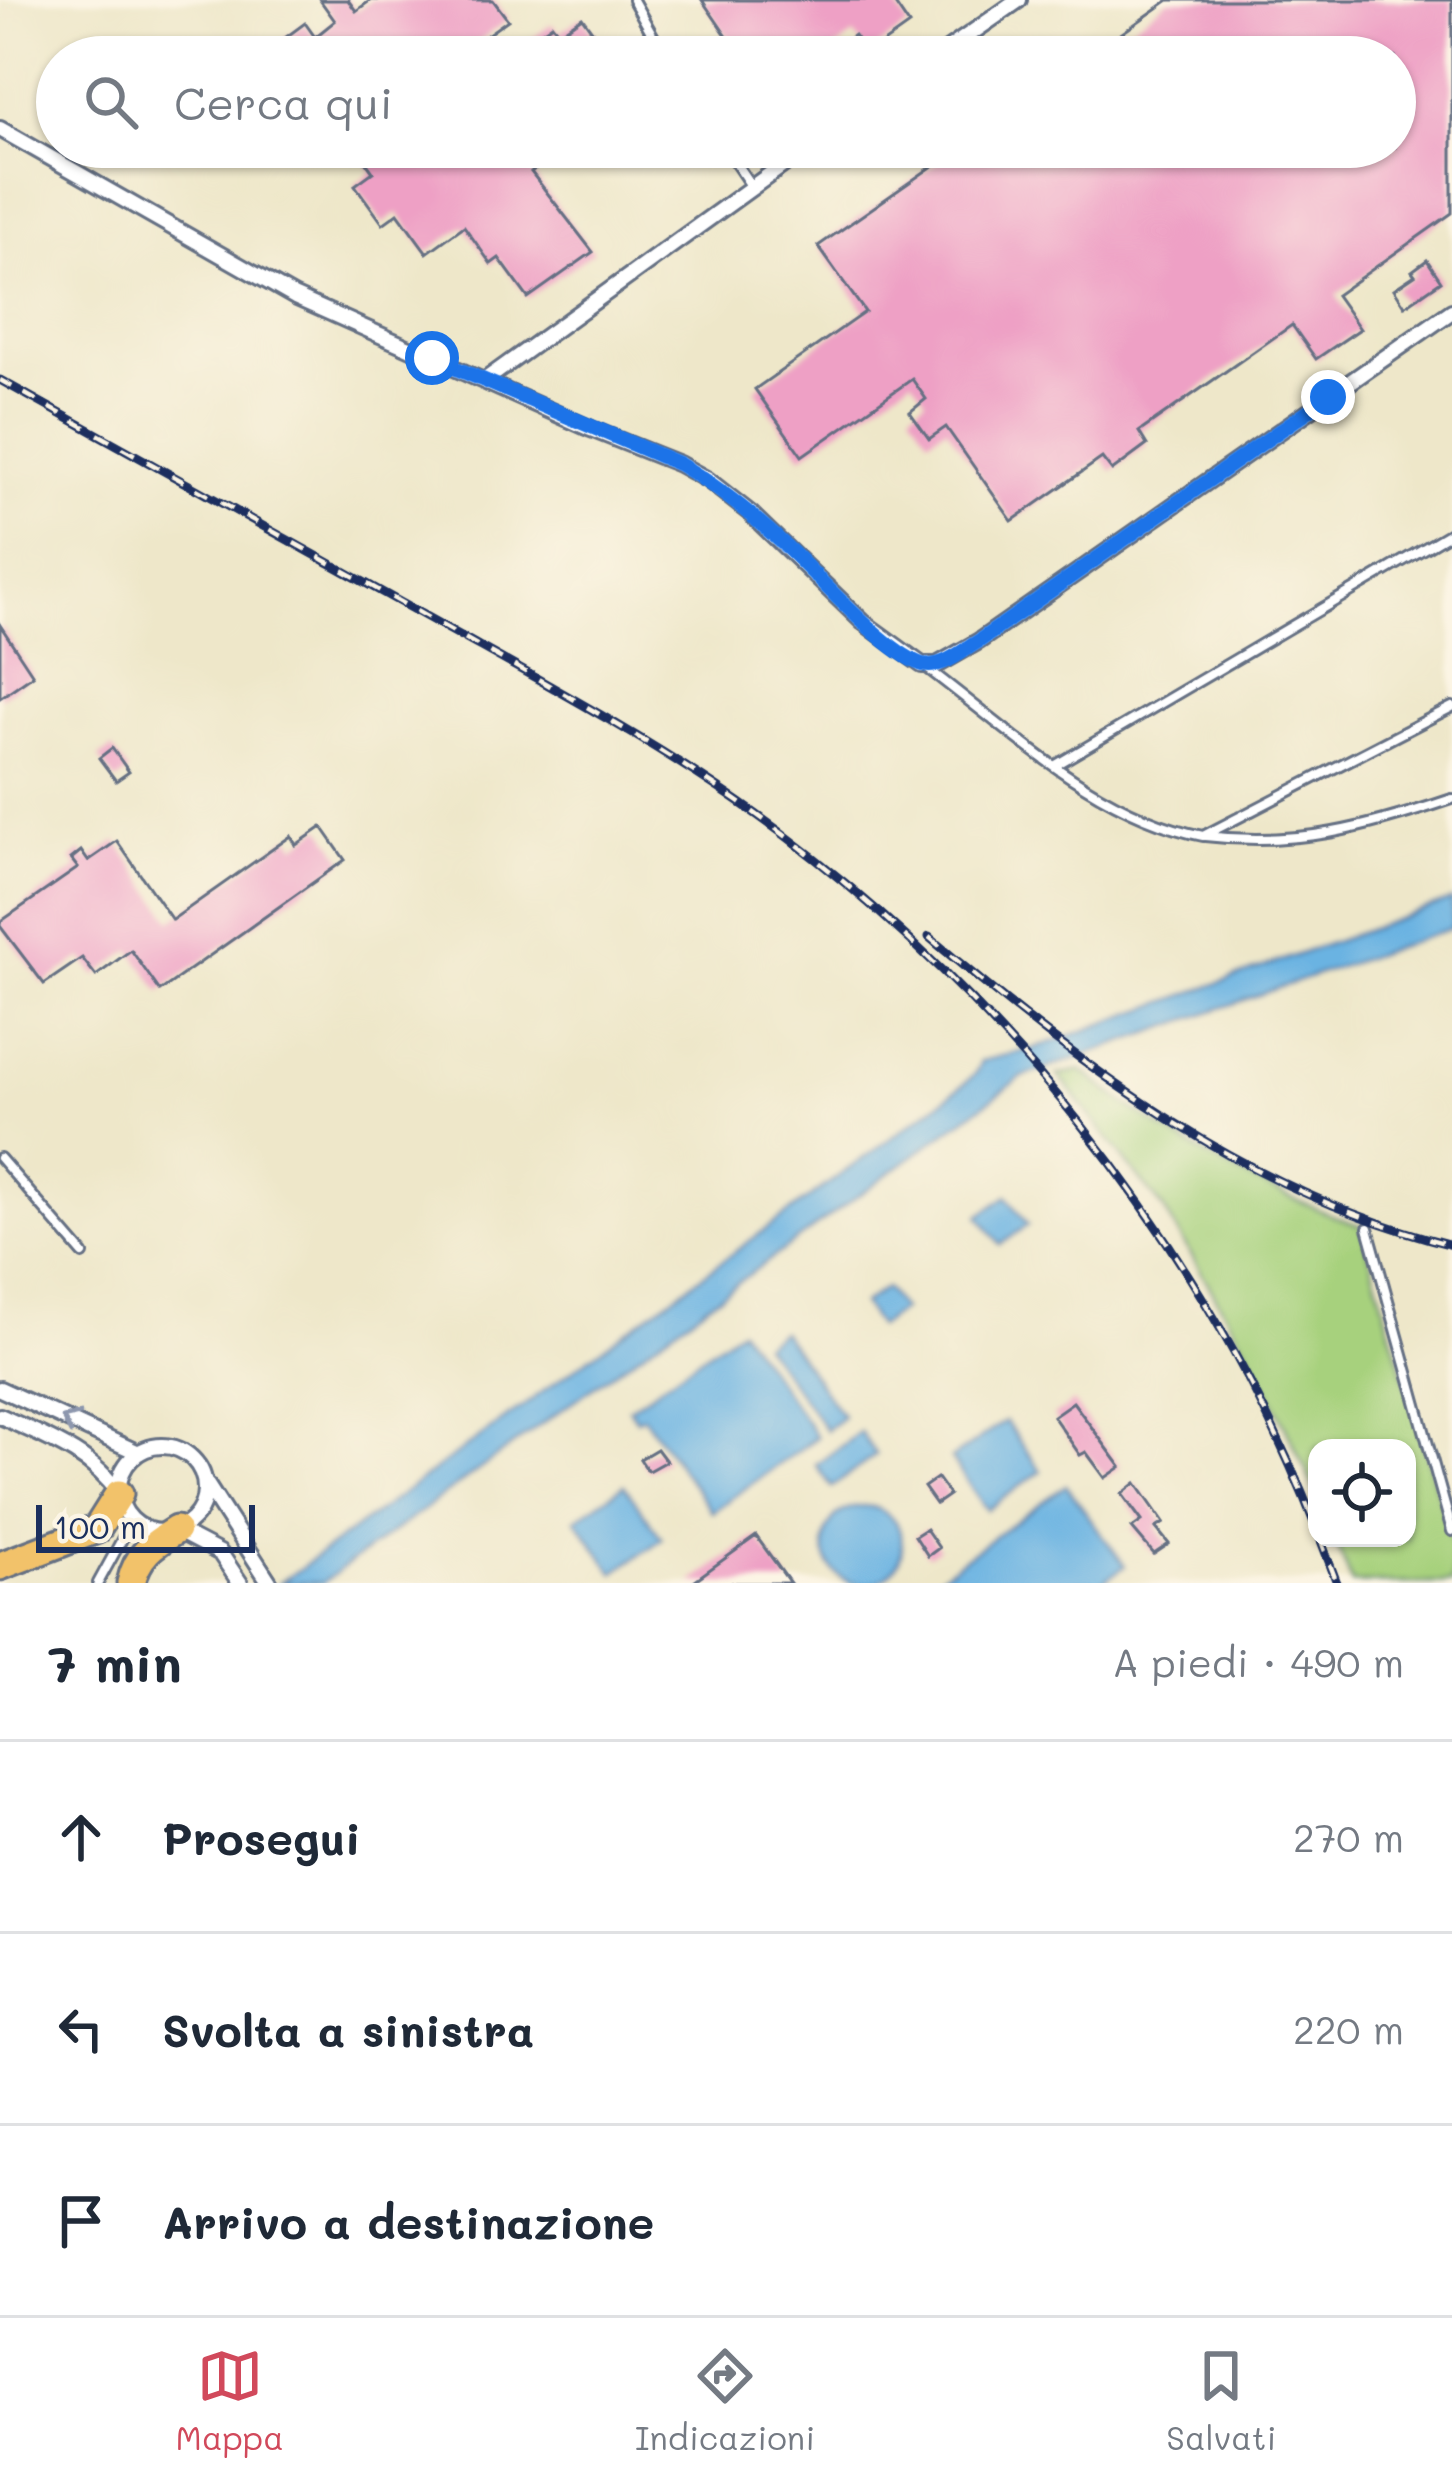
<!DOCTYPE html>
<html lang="it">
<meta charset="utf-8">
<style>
:root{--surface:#fff;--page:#f2f2f3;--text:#1f2937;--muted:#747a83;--line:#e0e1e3;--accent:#d1495b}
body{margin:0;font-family:Mali,sans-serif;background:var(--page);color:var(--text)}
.controls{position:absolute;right:36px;bottom:36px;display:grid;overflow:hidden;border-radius:24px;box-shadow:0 3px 9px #0004}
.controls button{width:108px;height:108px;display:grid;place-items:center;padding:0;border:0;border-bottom:3px solid var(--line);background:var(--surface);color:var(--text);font:60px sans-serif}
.scale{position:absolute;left:36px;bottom:30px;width:219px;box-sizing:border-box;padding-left:12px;border:6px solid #1b2f5e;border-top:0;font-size:33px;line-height:42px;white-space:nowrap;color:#1b2f5e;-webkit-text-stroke:9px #fcf5e5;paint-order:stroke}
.stop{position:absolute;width:36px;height:36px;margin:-27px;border:9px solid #1a73e8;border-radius:50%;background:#fff}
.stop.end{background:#1a73e8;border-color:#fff;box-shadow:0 3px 12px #0008}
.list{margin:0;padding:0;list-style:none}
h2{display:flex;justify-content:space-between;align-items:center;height:156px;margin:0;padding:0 48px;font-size:51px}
h2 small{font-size:39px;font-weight:400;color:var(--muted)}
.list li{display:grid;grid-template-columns:78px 1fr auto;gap:36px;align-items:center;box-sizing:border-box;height:192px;padding:0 48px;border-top:3px solid var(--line)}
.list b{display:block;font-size:45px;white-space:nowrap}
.list em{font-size:39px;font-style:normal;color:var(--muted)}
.icon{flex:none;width:66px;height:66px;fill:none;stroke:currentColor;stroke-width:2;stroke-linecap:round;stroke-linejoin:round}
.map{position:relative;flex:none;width:1452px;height:1583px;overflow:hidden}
.search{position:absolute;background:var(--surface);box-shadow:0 3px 9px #0004;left:36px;right:36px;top:36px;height:132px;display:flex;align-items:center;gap:30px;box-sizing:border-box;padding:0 42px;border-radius:66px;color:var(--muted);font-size:45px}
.sheet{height:732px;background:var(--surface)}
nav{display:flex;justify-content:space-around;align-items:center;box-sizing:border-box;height:168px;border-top:3px solid var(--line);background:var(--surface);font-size:33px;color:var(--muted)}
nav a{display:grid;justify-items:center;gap:6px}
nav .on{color:var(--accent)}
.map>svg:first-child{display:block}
</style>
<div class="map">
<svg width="1452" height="1583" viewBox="0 0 1452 1583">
<rect width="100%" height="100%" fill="#fcf5e5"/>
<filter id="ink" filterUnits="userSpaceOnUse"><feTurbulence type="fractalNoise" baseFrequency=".00833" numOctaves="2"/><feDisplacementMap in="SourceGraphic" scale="24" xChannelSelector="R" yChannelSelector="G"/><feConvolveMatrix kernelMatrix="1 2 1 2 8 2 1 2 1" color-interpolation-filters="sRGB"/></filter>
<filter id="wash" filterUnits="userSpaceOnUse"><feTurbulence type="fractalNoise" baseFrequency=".004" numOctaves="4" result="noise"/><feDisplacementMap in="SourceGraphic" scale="48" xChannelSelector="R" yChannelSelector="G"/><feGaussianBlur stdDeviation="2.7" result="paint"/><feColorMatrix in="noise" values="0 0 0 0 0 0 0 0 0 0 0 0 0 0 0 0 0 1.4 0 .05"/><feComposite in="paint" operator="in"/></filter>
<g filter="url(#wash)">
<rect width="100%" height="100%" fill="#eee7c9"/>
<path fill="#a7d17d" stroke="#61806e" stroke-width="3" d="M1081,1070c83,67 180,120 280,156l91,318v39h-100l-18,-45h73v-90h-90v47l-60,-129 -92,-155 -107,-136z"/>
<path fill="#6ab3e2" stroke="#4271a0" stroke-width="3" d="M1452,900v28l-430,149 -700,506h-42l677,-493 19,-17 5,-12 52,-12z
M1007,1196l21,29 -28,20 -21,-29z
M885,1288l17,22 -24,17 -16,-23z
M740,1329l77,108 -105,75 -69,-96 -6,3 -8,-11z
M781,1331l62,86 -17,13 -63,-86z
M1005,1421l36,50 -54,39 -36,-51z
M860,1432l16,23 -44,32 -16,-22z
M624,1485l38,54 -48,34 -38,-54z
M1066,1485l59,81 -24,17h-155l-6,-7z
M824 1545a39 39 0 1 1 78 0a39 39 0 1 1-78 0Z"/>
<g id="blocks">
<path fill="#eea0c5" d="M320,0h28l8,11 15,-11h122l15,20 -52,37h-197l46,-34 10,14 20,-16z
M702,0h190l17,25 -41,29 -14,-19 -30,22h-83z
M1169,0h283v213l-116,82 24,34 -44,30 -24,-34 -153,107 8,13 -35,26 -10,-13 -90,63 -66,-94 -17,12 -19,-27 16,-13 -14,-20 -110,77 -47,-67 110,-77 -47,-66 142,-99h435v-90h-307z
M582,17l29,40h-105l46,-33 7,9z
M355,147h210l-34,25 62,80 -65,46 -29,-40 -8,6 -27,-38 -37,27 -29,-40 -15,11 -28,-39 18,-13z
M1427,260l14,21 -36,25 -11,-17 21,-14 -3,-4z
M0,625l33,50 -33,23z
M112,748l17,24 -13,9 -17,-23z
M322,827l23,33 -185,131 -29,-41 -35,26 -14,-18 -38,26 -44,-58v-4l78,-54 -7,-9 10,-8 7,10 29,-20 55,79 119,-84 5,9z
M1073,1402l48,65 -16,11 -19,-26 -6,3 -27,-39z
M657,1449l9,12 -18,10 -8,-12z
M937,1478l12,17 -13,9 -12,-17z
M1136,1483l28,40 -8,5 13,16 -15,10 -22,-26 10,-7 -20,-27z
M926,1529l13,19 -11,8 -13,-20z
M756,1536l34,47h-99z"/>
</g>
</g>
<g filter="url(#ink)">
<use href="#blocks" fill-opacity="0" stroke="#656f83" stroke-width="3"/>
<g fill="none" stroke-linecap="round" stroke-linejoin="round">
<g stroke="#656f83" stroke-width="14">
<path id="lane" d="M633,0l32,57
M725,147l26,39
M924,666c87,65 172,149 279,170l249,-129
M1056,765l396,-233
M1205,836c92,11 161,-8 247,-37
M0,1158l83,96
M1368,1228l84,303
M98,1583l34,-62"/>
</g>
<g stroke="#656f83" stroke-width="20">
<path id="street" d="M937,57l82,-57
M0,129l295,168 296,132 88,35 29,16 42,33 113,109 59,43h15l42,-24 473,-330
M484,381l324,-234
M0,1389l139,64
M0,1416c43,20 92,37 119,78
M119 1489a43 43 0 1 1 86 0a43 43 0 1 1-86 0Z
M207,1485l63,98
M176,1530l44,23 20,30"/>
</g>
<g stroke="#656f83" stroke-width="33">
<path id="highway" d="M0,1566l97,-37 22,-35
M131,1583c6,-28 22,-39 45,-53"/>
</g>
<use href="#lane" stroke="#fff" stroke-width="8"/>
<use href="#street" stroke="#fff" stroke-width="14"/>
<use href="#highway" stroke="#f2c26a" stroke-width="27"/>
<g stroke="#1b2f5e" stroke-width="9">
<path id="rail" d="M0,380c148,82 296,164 443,246 100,56 202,111 296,176 253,177 466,440 578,728
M929,937c156,133 321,257 523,308
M1320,1538l17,45"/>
</g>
<use href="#rail" stroke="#fcf5e5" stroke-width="4.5" stroke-dasharray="14" stroke-linecap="butt"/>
</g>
<defs><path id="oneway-chevron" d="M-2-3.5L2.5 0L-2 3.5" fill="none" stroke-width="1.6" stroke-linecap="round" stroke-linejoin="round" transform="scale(3)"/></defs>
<use stroke="#8d97ae" href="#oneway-chevron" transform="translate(70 1421) rotate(-155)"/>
</g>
<g fill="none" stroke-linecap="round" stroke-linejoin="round" filter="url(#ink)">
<path stroke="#1a73e8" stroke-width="15" d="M432,358l247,106c43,25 80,56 116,91 28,27 91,97 126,109 19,7 42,-14 58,-23l349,-244"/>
</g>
</svg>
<div class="controls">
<button><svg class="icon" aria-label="locate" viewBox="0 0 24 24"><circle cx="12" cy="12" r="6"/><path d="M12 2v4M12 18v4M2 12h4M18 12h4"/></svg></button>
</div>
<div class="scale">100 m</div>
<div class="stop" style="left:432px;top:358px"></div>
<div class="stop end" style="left:1328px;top:397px"></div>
<div class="search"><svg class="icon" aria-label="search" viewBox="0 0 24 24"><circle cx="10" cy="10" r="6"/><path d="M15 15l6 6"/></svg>Cerca qui</div>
</div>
<section class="sheet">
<h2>7 min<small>A piedi · 490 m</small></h2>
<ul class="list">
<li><svg class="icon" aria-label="ahead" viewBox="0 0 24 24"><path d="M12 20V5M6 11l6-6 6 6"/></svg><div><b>Prosegui</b></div><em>270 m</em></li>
<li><svg class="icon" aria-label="left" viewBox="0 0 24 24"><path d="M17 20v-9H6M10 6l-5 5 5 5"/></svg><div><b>Svolta a sinistra</b></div><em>220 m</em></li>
<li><svg class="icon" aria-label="arrive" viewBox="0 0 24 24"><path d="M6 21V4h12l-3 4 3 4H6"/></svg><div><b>Arrivo a destinazione</b></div></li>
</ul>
</section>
<nav>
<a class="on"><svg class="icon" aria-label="map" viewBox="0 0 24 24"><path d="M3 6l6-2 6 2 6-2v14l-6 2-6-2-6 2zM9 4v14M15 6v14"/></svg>Mappa</a>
<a><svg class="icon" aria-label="directions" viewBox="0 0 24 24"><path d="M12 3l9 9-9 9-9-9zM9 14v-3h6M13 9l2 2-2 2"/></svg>Indicazioni</a>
<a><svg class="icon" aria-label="saved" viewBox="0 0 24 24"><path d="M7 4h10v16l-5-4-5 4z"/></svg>Salvati</a>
</nav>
